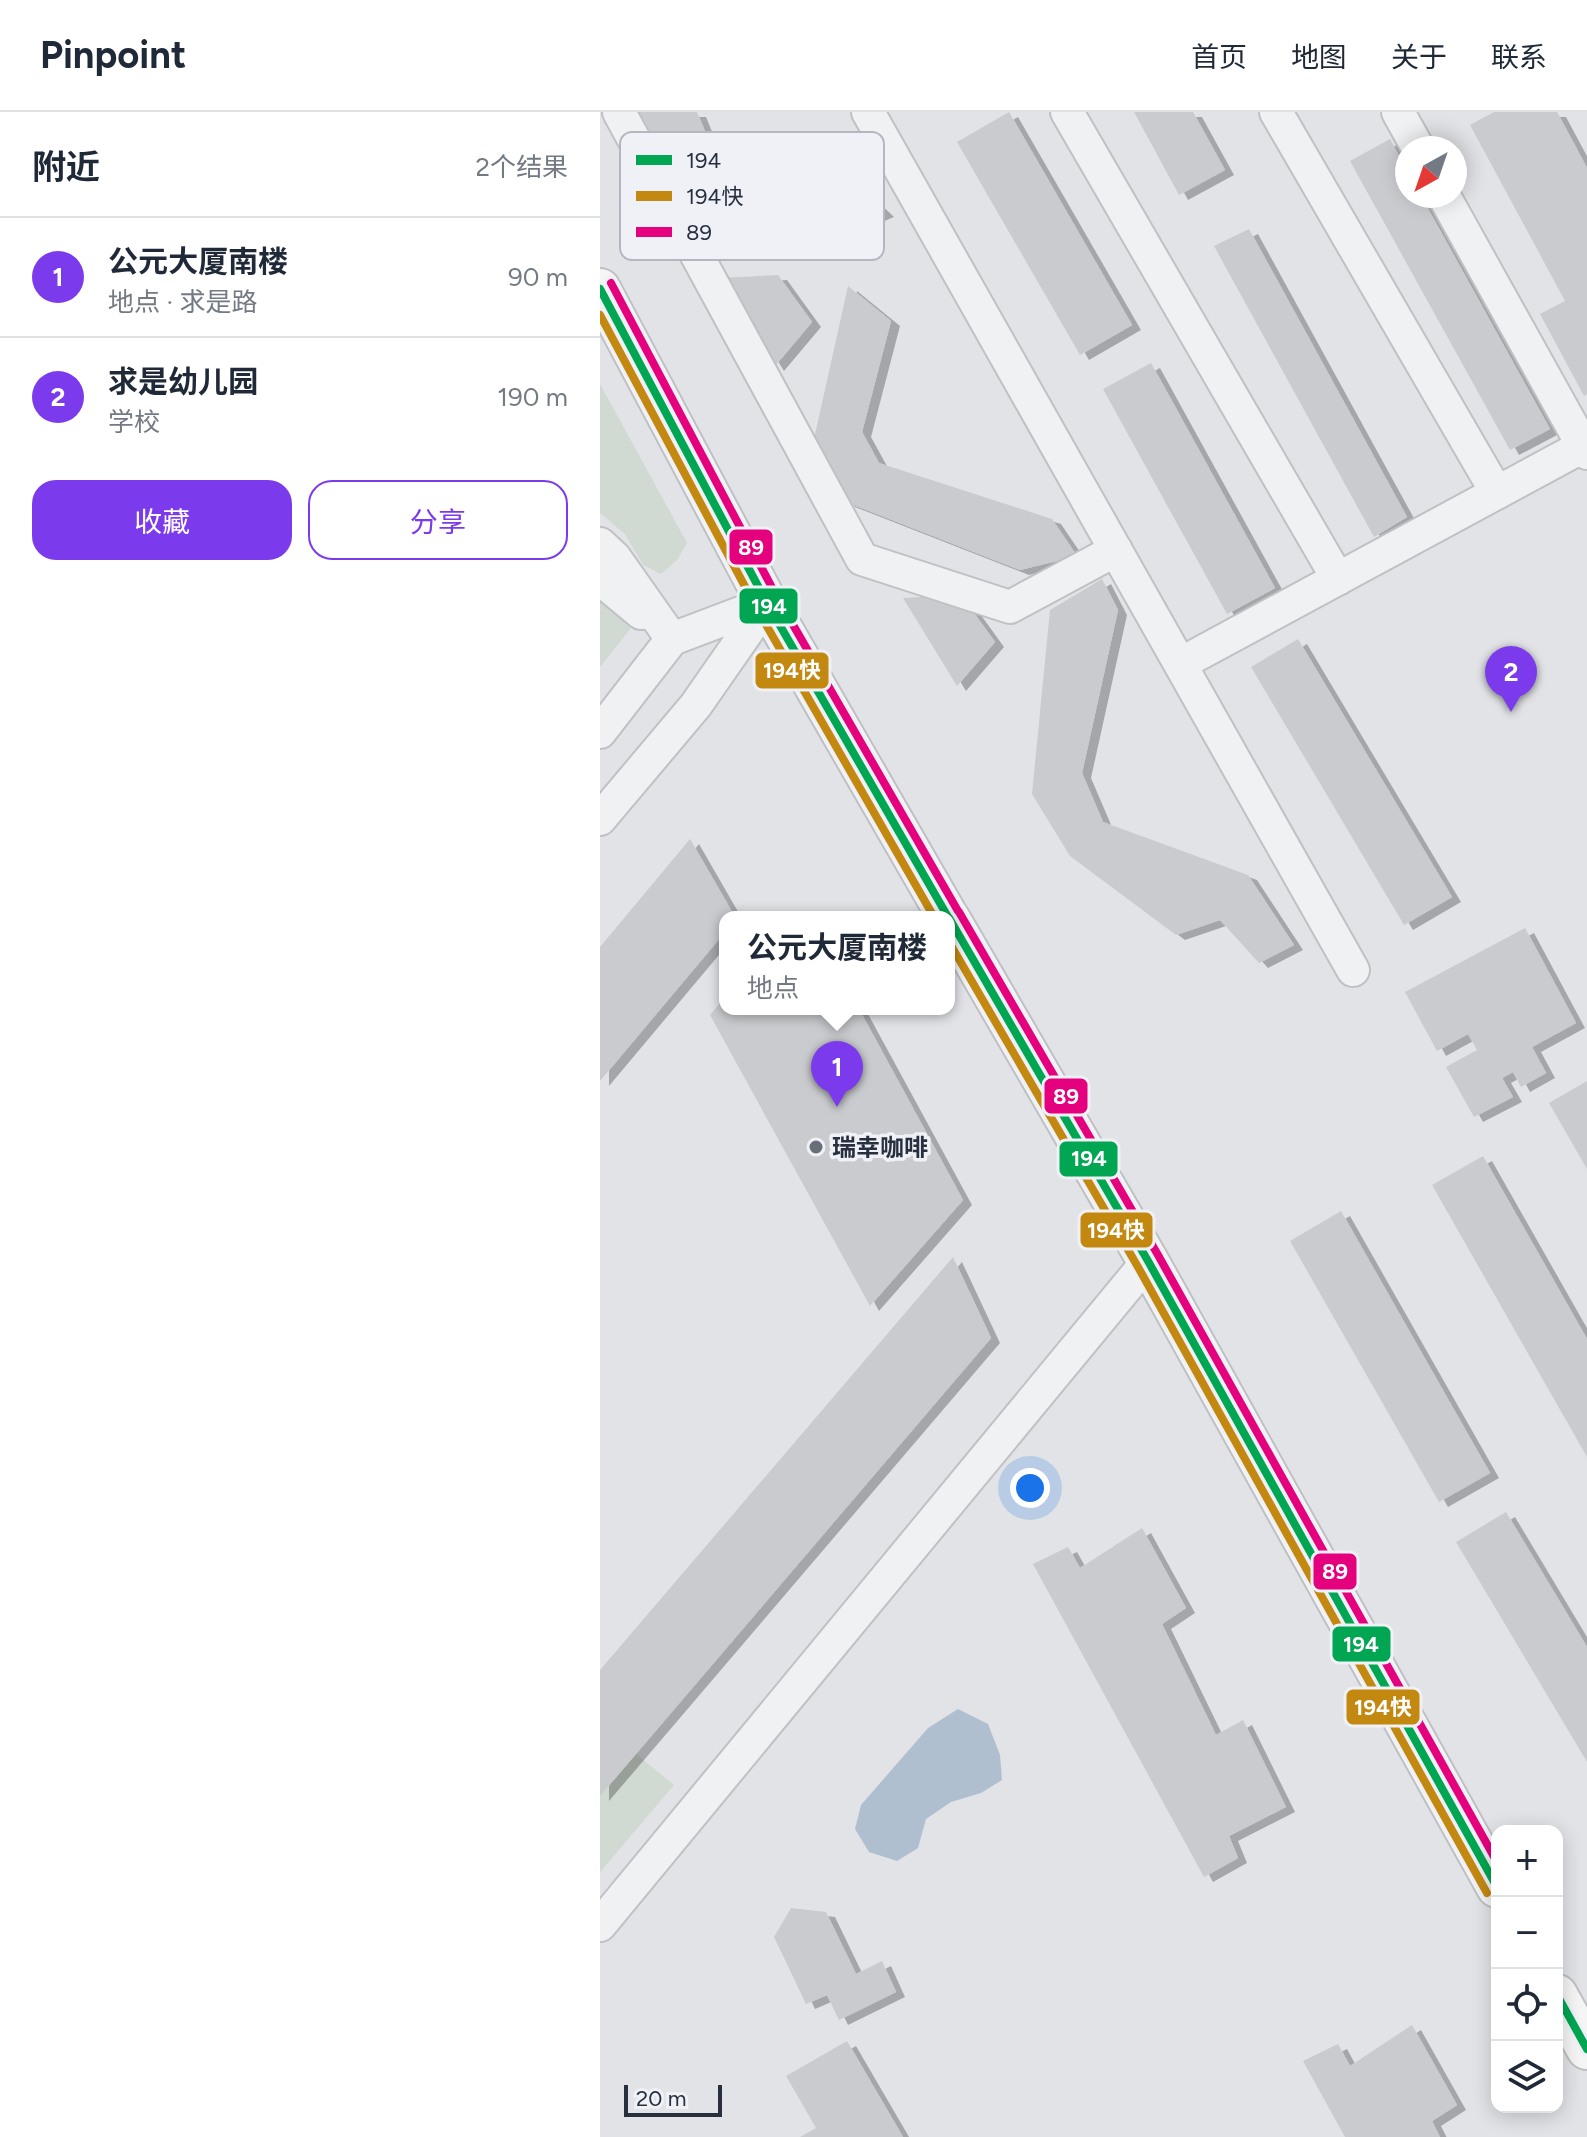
<!DOCTYPE html>
<html lang="zh">
<meta charset="utf-8">
<style>
:root{--surface:#fff;--page:#f6f6f7;--text:#1f2937;--muted:#747a83;--line:#e0e1e3;--accent:#7c3aed}
body{margin:0;font-family:Figtree,"Noto Sans SC",sans-serif;background:var(--page);color:var(--text)}
.controls{position:absolute;right:24px;bottom:24px;display:grid;overflow:hidden;border-radius:16px;box-shadow:0 4px 20px #0003}
.controls button{width:72px;height:72px;display:grid;place-items:center;padding:0;border:0;border-bottom:2px solid var(--line);background:var(--surface);color:var(--text);font:40px sans-serif}
.compass{position:absolute;left:795px;top:24px;width:72px;height:72px;border-radius:50%;background:var(--surface);box-shadow:0 4px 20px #0003;rotate:220deg}
.scale{position:absolute;left:24px;bottom:20px;width:98px;box-sizing:border-box;padding-left:8px;border:4px solid #28303f;border-top:0;font-size:22px;line-height:28px;white-space:nowrap;color:#28303f;-webkit-text-stroke:6px #eff1f6;paint-order:stroke}
.you{position:absolute;left:430px;top:1376px;width:28px;height:28px;margin:-20px;border:6px solid #fff;border-radius:50%;background:#1a73e8;box-shadow:0 0 0 12px #1a73e833}
.badge{display:grid;place-items:center;width:52px;height:52px;border-radius:50%;background:var(--accent);color:#fff;font-size:26px;font-weight:700}
.pin{position:absolute;translate:-50% -66px;filter:drop-shadow(0 2px 4px #0008)}
.pin::after{content:'';position:absolute;top:42px;width:28px;height:24px;background:inherit;clip-path:polygon(0 0,100% 0,50% 100%)}
.popup{position:absolute;left:119px;top:799px;width:236px;height:104px;box-sizing:border-box;display:grid;place-content:center;border-radius:16px;background:var(--surface);filter:drop-shadow(0 2px 6px #0005);font-size:26px;white-space:nowrap;color:var(--muted)}
.popup b{font-size:30px;color:var(--text)}
.popup::after{content:'';position:absolute;left:50%;top:100%;margin-left:-16px;border:16px solid transparent;border-top-color:var(--surface)}
.list{margin:0;padding:0;list-style:none}
h2{display:flex;justify-content:space-between;align-items:center;height:104px;margin:0;padding:0 32px;font-size:34px}
h2 small{font-size:26px;font-weight:400;color:var(--muted)}
.list li{display:grid;grid-template-columns:52px 1fr auto;gap:24px;align-items:center;box-sizing:border-box;height:120px;padding:0 32px;border-top:2px solid var(--line)}
.list b{display:block;font-size:30px;white-space:nowrap}
.list p{margin:0;font-size:26px;white-space:nowrap;color:var(--muted)}
.list em{font-size:26px;font-style:normal;color:var(--muted)}
.actions{display:flex;gap:16px;padding:24px 32px}
.actions a{flex:1;padding:18px 0;border:2px solid var(--accent);border-radius:24px;text-align:center;font-size:28px;color:var(--accent)}
.actions .main{background:var(--accent);color:#fff}
.icon{flex:none;width:44px;height:44px;fill:none;stroke:currentColor;stroke-width:2;stroke-linecap:round;stroke-linejoin:round}
.map{position:relative;flex:none;width:987px;height:2025px;overflow:hidden}
header{display:flex;align-items:center;gap:48px;box-sizing:border-box;height:112px;padding:0 40px;background:var(--surface);border-bottom:2px solid var(--line)}
header strong{font-size:38px}
nav{display:flex;gap:44px;margin-inline-start:auto;font-size:28px}
main{display:flex}
aside{flex:1;background:var(--surface)}
.map>svg:first-child{display:block}
</style>
<header>
<strong>Pinpoint</strong>
<nav><a>首页</a><a>地图</a><a>关于</a><a>联系</a></nav>
</header>
<main>
<aside>
<h2>附近<small>2个结果</small></h2>
<ul class="list">
<li><span class="badge">1</span><div><b>公元大厦南楼</b><p>地点 · 求是路</p></div><em>90 m</em></li>
<li><span class="badge">2</span><div><b>求是幼儿园</b><p>学校</p></div><em>190 m</em></li>
</ul>
<div class="actions"><a class="main">收藏</a><a>分享</a></div>
</aside>
<div class="map">
<svg width="987" height="2025" viewBox="0 0 987 2025">
<defs>
<filter id="shadow"><feDropShadow dx="9" dy="5" stdDeviation="0" flood-color="#0004"/></filter>
</defs>
<rect width="100%" height="100%" fill="#e1e3e6"/>
<path fill="#d1dad2" d="M0,272l87,159 -10,17 -16,14 -18,-9 -18,-31 -25,-21z
M0,490l31,26 -31,39z
M36,1642l38,31 -74,87v-76z"/>
<path fill="#b0bfd0" d="M358,1597l30,15 12,31 2,25 -21,13 -30,9 -25,17 -8,29 -21,13 -28,-9 -14,-23 6,-24 67,-77z"/>
<path fill="#cacbce" filter="url(#shadow)" d="M39,0h58l12,29 153,49 23,22 -40,17 -170,-48z
M409,0l123,213 -52,30 -123,-213z
M534,0h59l32,58 -46,25z
M894,0h63l30,56v226l-3,2 -44,-82 25,-13 -95,-176z
M790,27l17,32v25h14l129,233 -40,21 -160,-289z
M649,117l158,288 -33,20 -160,-291z
M178,163l34,47 -37,44 -54,-88z
M248,174l43,35 -29,111 17,31 173,56 25,37 -57,14 -174,-68 -36,-45z
M551,251l124,225 -48,26 -124,-225z
M502,467l16,31 -36,163 21,49 145,53 46,70 -35,18 -39,-43 -44,15 -106,-79 -38,-62 18,-184z
M361,483l34,47 -38,44 -54,-88z
M698,527l154,258 -48,28 -153,-258z
M90,727l45,78h-10v15l-125,149v-134z
M925,816l51,95 -44,24 14,26 -25,14 -8,-15 -11,6 11,19 -39,20 -28,-50 31,-17 -9,-16 -31,17 -32,-59z
M125,885v12h134l104,191 -93,106 -160,-291z
M987,969v88l-38,-66z
M883,1044l104,183v118l-155,-272z
M741,1099l149,262 -51,29 -149,-261z
M353,1145l38,81 -391,458v-126z
M906,1400l81,135v115l-131,-220z
M542,1416l44,80 -24,16 54,111 27,-15 43,87 -57,29 9,22 -34,19 -171,-313 35,-17 12,21z
M191,1796l35,4 30,62 26,-13 14,31 -57,28 -12,-25 -21,9 -32,-67z
M812,1913l45,80 -25,16 8,16h-95l-42,-76 35,-17 12,22z
M247,1929l56,96h-103l16,-9 -30,-52z"/>
<g fill="none" stroke-linecap="round" stroke-linejoin="round">
<g stroke="#bfc1c4" stroke-width="36">
<path id="minor" d="M19,0l243,447 148,48 106,-57
M268,0l485,858
M467,0l271,467
M676,0l221,381
M798,0l20,36
M844,84l143,257
M0,432l15,14 57,81
M0,467l41,34
M580,552l407,-220
M0,620l72,-93 95,-36
M0,707l96,-114 71,-102
M0,1813l548,-664"/>
</g>
<g stroke="#bec0c3" stroke-width="44">
<path id="major" d="M0,177l167,314 181,314
M349,806l199,343 349,626
M957,1883l30,54"/>
</g>
<use href="#minor" stroke="#f0f1f3" stroke-width="32"/>
<use href="#major" stroke="#f5f5f6" stroke-width="40"/>
<g stroke="#eff1f6" stroke-width="14">
<path id="bus-1" d="M0,177l167,314 181,314
M349,806l199,343 349,626
M957,1883l30,54"/>
</g>
<g stroke="#eff1f6" stroke-width="14">
<path id="bus-2" d="M0,203l157,294 177,308
M349,830l189,325 349,626"/>
</g>
<g stroke="#eff1f6" stroke-width="14">
<path id="bus-3" d="M11,171l166,314 181,314
M359,800l199,343 339,607"/>
</g>
<use href="#bus-1" stroke="#00a651" stroke-width="8"/>
<use href="#bus-2" stroke="#c38810" stroke-width="8"/>
<use href="#bus-3" stroke="#e5007d" stroke-width="8"/>
</g>
<circle fill="#696f79" stroke="#eff1f6" stroke-width="3" cx="216" cy="1035" r="8"/>
<g text-anchor="middle" dominant-baseline="central" stroke-width="7" stroke-linejoin="round" paint-order="stroke">
<g font-size="24" font-weight="bold" fill="#28303f" stroke="#eff1f6" text-anchor="start">
<text x="232" y="1035">瑞幸咖啡</text>
</g>
</g>
<rect x="20" y="20" width="264" height="128" rx="12" fill="#eff1f6" stroke="#b3b7bf" stroke-width="2"/>
<rect x="36" y="43" width="36" height="10" fill="#00a651"/>
<rect x="36" y="79" width="36" height="10" fill="#c38810"/>
<rect x="36" y="115" width="36" height="10" fill="#e5007d"/>
<g font-size="22" fill="#28303f">
<text x="86" y="56">194</text>
<text x="86" y="92">194快</text>
<text x="86" y="128">89</text>
</g>
<g stroke="#eff1f6" stroke-width="3">
<rect x="128" y="416" width="46" height="38" rx="8" fill="#e5007d"/>
<rect x="138" y="475" width="61" height="38" rx="8" fill="#00a651"/>
<rect x="154" y="539" width="76" height="39" rx="8" fill="#c38810"/>
<rect x="443" y="965" width="46" height="38" rx="8" fill="#e5007d"/>
<rect x="458" y="1028" width="61" height="38" rx="8" fill="#00a651"/>
<rect x="479" y="1099" width="75" height="38" rx="8" fill="#c38810"/>
<rect x="712" y="1440" width="46" height="39" rx="8" fill="#e5007d"/>
<rect x="731" y="1513" width="61" height="38" rx="8" fill="#00a651"/>
<rect x="745" y="1576" width="76" height="38" rx="8" fill="#c38810"/>
</g>
<g font-size="22" text-anchor="middle" font-weight="bold" fill="#fff">
<text x="151" y="443">89</text>
<text x="169" y="502">194</text>
<text x="192" y="566">194快</text>
<text x="466" y="992">89</text>
<text x="489" y="1054">194</text>
<text x="516" y="1126">194快</text>
<text x="735" y="1467">89</text>
<text x="761" y="1540">194</text>
<text x="783" y="1603">194快</text>
</g>
</svg>
<div class="controls">
<button>+</button>
<button>−</button>
<button><svg class="icon" aria-label="locate" viewBox="0 0 24 24"><circle cx="12" cy="12" r="6"/><path d="M12 2v4M12 18v4M2 12h4M18 12h4"/></svg></button>
<button><svg class="icon" aria-label="layers" viewBox="0 0 24 24"><path d="M12 4l9 5-9 5-9-5zM3 14l9 5 9-5"/></svg></button>
</div>
<svg class="compass" viewBox="-18 -18 36 36"><path d="M0-13l5 13h-10z" fill="#e53935"/><path d="M0 13l5-13h-10z" fill="#747a83"/></svg>
<div class="scale">20 m</div>
<div class="you"></div>
<div class="pin badge" style="left:237px;top:995px">1</div>
<div class="popup"><b>公元大厦南楼</b>地点</div>
<div class="pin badge" style="left:911px;top:600px">2</div>
</div>
</main>
